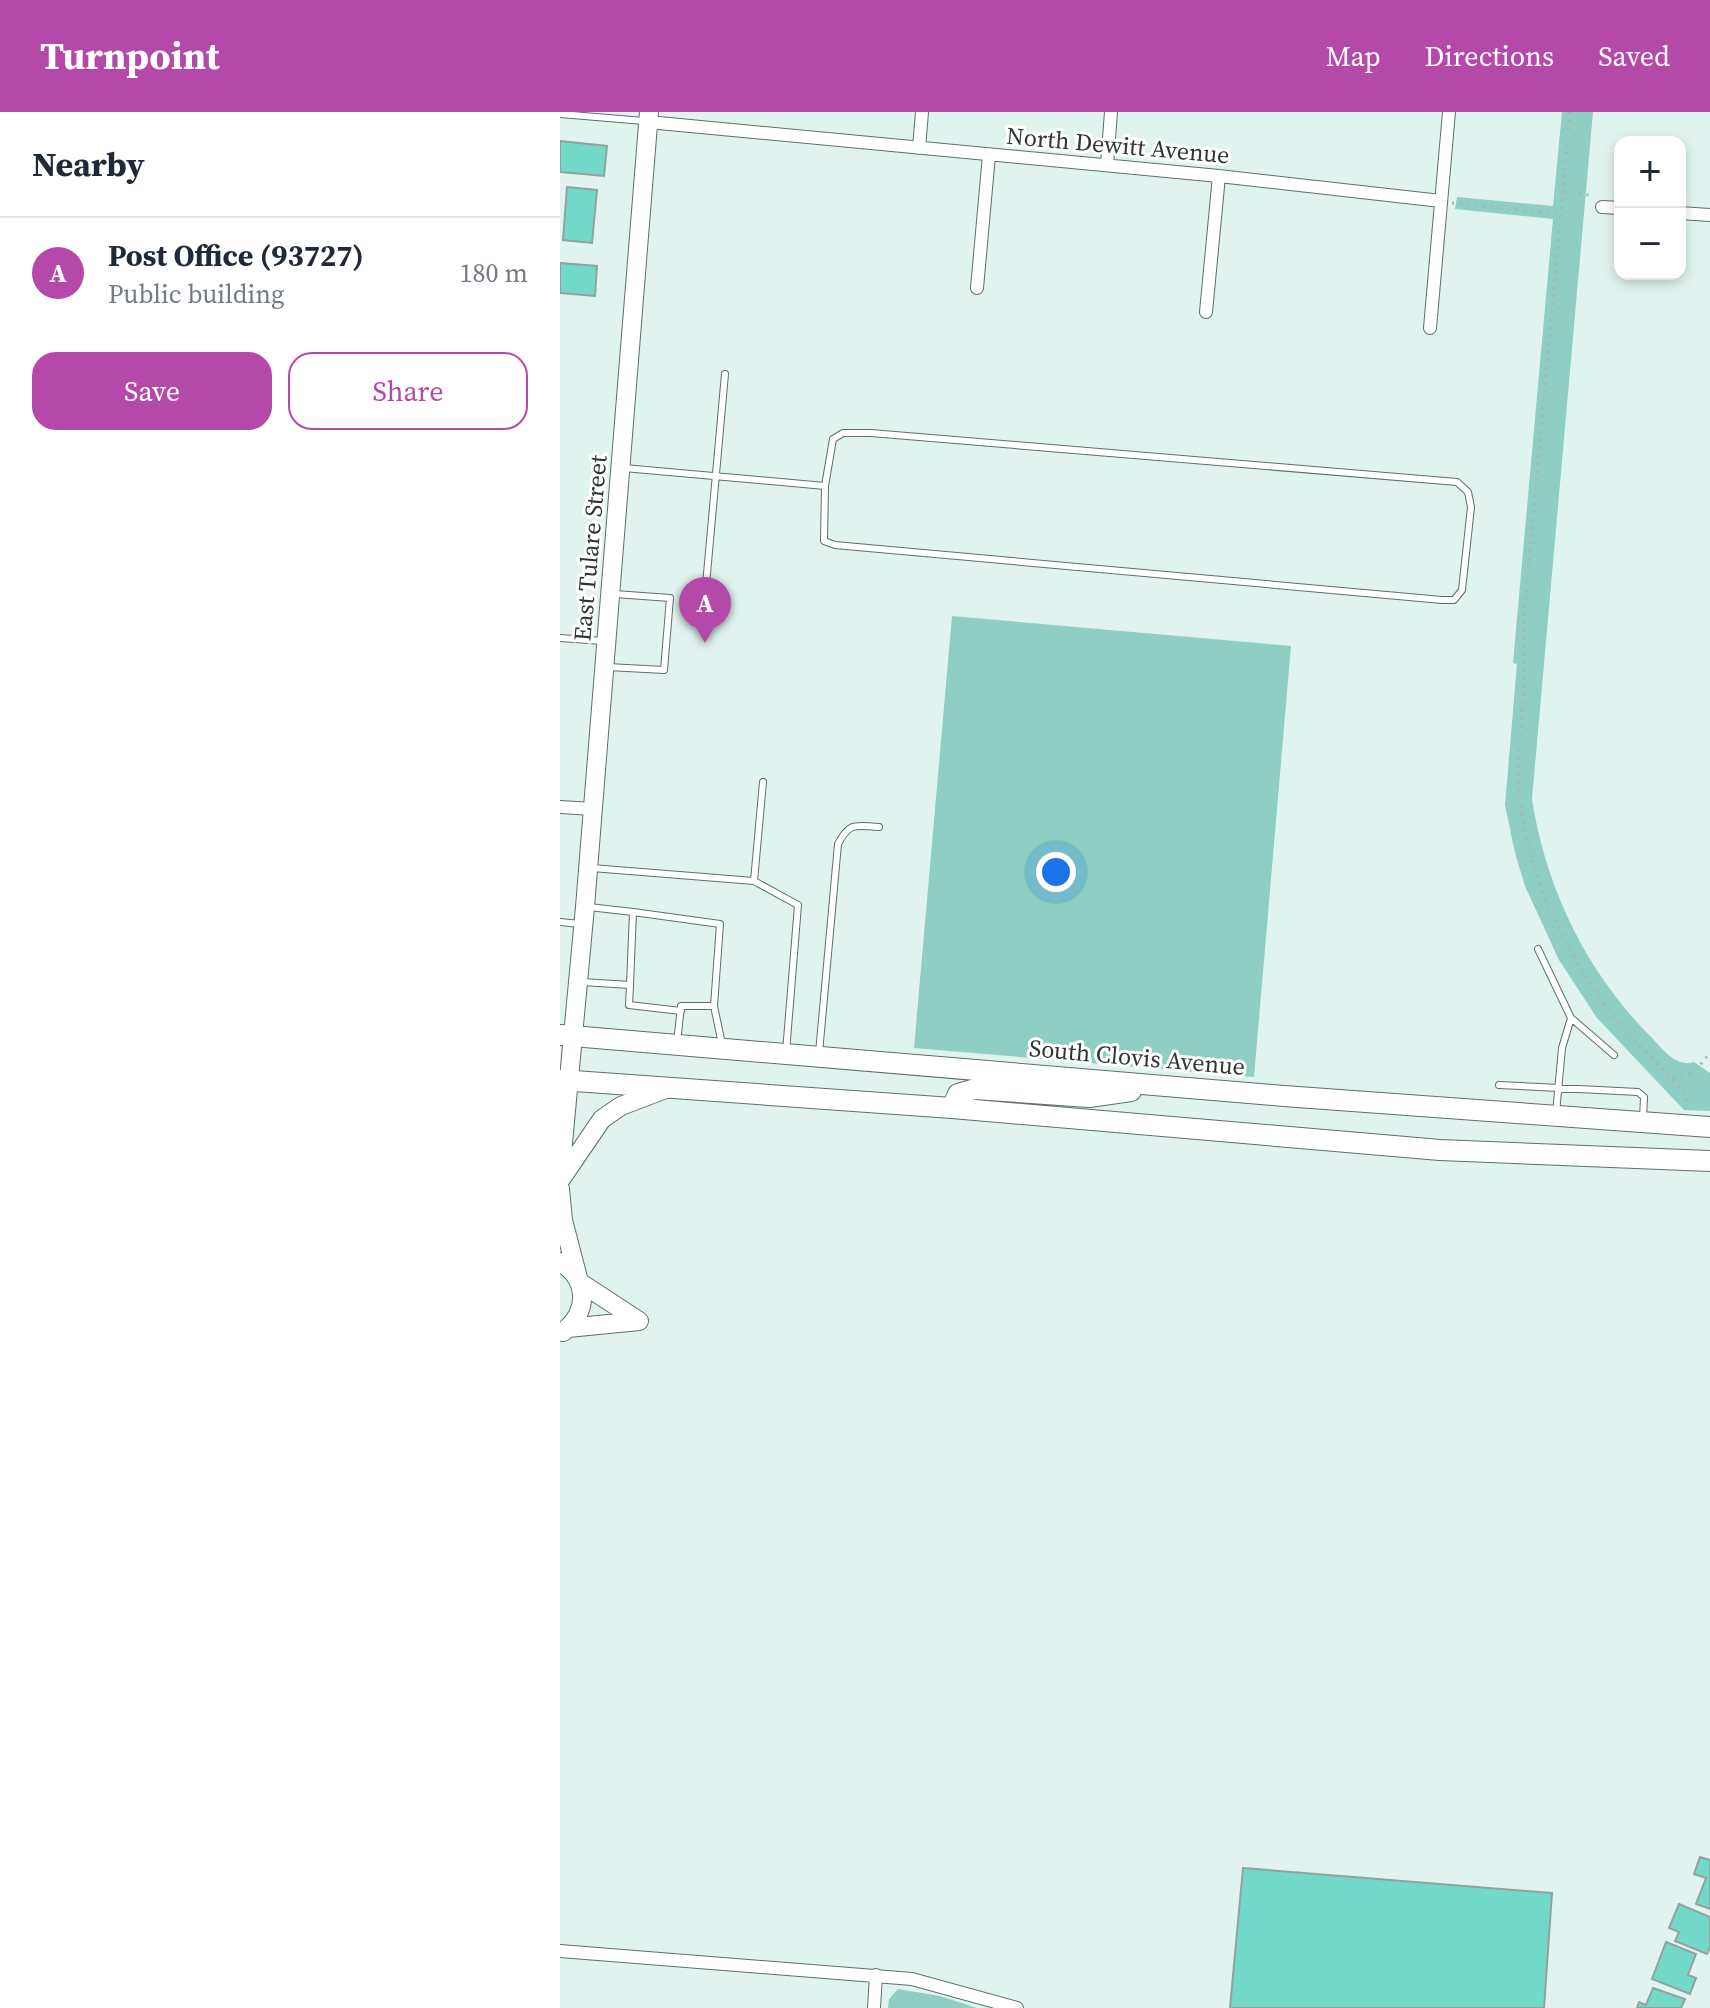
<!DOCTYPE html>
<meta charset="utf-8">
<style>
:root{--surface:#fff;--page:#f6f6f7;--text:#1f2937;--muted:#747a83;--line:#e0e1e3;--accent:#b549a9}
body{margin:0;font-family:"Source Serif 4",serif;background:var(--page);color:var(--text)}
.controls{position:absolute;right:24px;top:24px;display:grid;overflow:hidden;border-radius:16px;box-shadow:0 4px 12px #0003}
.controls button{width:72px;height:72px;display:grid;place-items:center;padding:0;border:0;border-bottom:2px solid var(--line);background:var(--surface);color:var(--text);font:40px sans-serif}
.you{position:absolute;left:496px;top:760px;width:28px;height:28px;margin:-20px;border:6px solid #fff;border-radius:50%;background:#1a73e8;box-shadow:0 0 0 12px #1a73e833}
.badge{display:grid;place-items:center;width:52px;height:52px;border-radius:50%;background:var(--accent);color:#fff;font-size:26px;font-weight:700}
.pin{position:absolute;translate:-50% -66px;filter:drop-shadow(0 2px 4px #0008)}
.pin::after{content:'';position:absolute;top:42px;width:28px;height:24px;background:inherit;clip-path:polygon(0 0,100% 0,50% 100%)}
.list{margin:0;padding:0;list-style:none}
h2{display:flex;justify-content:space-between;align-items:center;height:104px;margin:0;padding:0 32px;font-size:34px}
h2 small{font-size:26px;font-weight:400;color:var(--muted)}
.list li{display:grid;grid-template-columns:52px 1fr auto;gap:24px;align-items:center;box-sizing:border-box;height:112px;padding:0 32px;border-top:2px solid var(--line)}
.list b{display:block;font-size:30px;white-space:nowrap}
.list p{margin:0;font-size:26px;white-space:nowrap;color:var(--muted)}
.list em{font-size:26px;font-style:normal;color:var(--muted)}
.actions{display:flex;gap:16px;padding:24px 32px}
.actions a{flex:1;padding:18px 0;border:2px solid var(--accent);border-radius:24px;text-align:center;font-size:28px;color:var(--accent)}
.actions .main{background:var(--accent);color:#fff}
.map{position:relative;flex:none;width:1150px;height:1896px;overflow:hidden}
header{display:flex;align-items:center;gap:48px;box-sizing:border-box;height:112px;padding:0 40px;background:var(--accent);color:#fff}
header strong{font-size:38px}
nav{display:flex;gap:44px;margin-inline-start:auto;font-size:28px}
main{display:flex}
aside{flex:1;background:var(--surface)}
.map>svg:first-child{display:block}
</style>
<header>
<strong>Turnpoint</strong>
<nav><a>Map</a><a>Directions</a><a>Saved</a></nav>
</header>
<main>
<aside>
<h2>Nearby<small></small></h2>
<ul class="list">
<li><span class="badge">A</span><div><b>Post Office (93727)</b><p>Public building</p></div><em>180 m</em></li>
</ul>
<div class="actions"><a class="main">Save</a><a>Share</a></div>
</aside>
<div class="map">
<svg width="1150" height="1896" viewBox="0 0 1150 1896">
<rect width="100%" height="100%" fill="#e0f3ef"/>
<path fill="#8ecec3" d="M1002,0h31l-61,687c14,91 56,176 122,241 11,12 23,27 40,22l16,11v38l-26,-1 -87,-92 -38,-58 -34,-74 -10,-33 -10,-48 12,-141 -4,-1 40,-444 -98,-10 2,-12 96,9z
M392,504l339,30 -37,431 -340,-29z
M338,1877l42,7 37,12h-89l1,-9z"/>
<path fill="#72d8c8" stroke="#92a39f" stroke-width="2" d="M0,29l47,5 -3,30 -44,-4z
M7,75l30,3 -5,53 -29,-3z
M0,151l37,3 -2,30 -35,-3z
M1140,1745l10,3v49l-14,-5 10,-26 -12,-4z
M683,1756l309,25 -8,115h-314z
M1119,1792l31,13v30l-3,7 -32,-13 4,-9 -10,-4z
M1106,1830l30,12 -8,21 8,3 -6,16 -38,-15z
M1093,1876l32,11 -4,9h-44l2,-6 7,3z"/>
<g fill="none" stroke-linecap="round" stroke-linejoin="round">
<g stroke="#5f6f6c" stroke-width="8">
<path id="lane" d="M0,2l84,7
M64,356l201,18 -1,55 11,4 607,55h12l8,-10 9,-83 -3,-15 -11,-10 -586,-49h-28l-10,6 -8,47
M146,473l19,-211
M0,526l43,3
M48,555l56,3 6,-72 -55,-4
M32,756l162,13 44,24 -12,147
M194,769l9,-99
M73,800l87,12 -6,82
M0,810l20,2
M978,837l33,69 -9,30 -6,65
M22,870l48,3 3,-73 -44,-5
M70,873l-1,20 52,6
M1011,906l43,37
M117,931l4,-37h33l8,38
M259,941l19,-209c12,-23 18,-18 41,-17
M939,973l139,7 6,5 -1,22"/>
</g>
<g stroke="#5f6f6c" stroke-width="14">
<path id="street" d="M88,10l571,54 222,25
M359,36l3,-36
M547,53l4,-53
M1042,95l18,1
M1120,101l30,2
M417,176l12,-133
M646,200l13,-136
M870,216l19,-216
M0,695l33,2
M0,1839l352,28 105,29
M314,1896l2,-33"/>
</g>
<g stroke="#5f6f6c" stroke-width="20">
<path id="secondary" d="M0,1063l25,-268 64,-795
M1,1067l41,-60 19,-13 47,-18
M0,1077l3,31 15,58
M0,1150c29,17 29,50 3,70
M8,1216l71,-7 -58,-38"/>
</g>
<g stroke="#5f6f6c" stroke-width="22">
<path id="primary" d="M0,923l724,61 426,31
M0,968l392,28 488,42 270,11
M392,996l6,-14 17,-5 114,8 42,-6"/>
</g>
<path stroke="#a7b7b3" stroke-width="3" stroke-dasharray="2 6" stroke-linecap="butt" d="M1010,0l-46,505c-1,25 2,49 0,73 -3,39 -8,77 -3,116 9,72 42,141 84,199 24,34 56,59 82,91v11
M1003,78l31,6
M892,91l108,11
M1113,966c18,0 27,-12 37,-26"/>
<use href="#lane" stroke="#fff" stroke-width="6"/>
<use href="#street" stroke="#fff" stroke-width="12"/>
<use href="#secondary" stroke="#fff" stroke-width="18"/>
<use href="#primary" stroke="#fff" stroke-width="20"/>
</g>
<g text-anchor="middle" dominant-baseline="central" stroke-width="6" stroke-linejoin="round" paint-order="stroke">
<g font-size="24" fill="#2f3634" stroke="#fff">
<text transform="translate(558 33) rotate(5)">North Dewitt Avenue</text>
<text transform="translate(30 436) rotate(-85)">East Tulare Street</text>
<text transform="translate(577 945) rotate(5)">South Clovis Avenue</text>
</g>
</g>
</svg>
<div class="controls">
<button>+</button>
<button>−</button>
</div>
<div class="you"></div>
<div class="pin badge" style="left:145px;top:531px">A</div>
</div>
</main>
